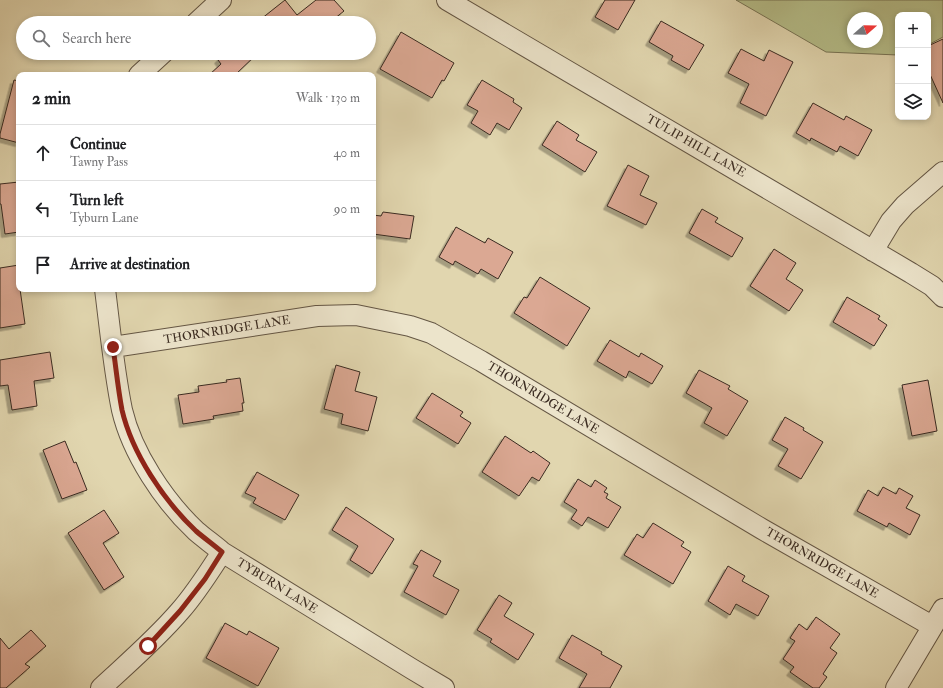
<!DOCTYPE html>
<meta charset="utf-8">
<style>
:root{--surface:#fff;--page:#f2f2f2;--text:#202124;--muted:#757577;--line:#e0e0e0}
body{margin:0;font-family:"IM FELL Double Pica",serif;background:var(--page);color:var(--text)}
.controls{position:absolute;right:12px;top:12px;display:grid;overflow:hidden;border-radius:8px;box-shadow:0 2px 6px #0003}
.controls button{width:36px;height:36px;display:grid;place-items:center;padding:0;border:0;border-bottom:1px solid var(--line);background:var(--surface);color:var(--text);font:20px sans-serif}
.compass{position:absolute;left:847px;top:12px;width:36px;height:36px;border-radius:50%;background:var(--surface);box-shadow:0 2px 6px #0003;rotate:70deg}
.stop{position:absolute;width:12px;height:12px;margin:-9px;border:3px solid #8f2418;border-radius:50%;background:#fff}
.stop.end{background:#8f2418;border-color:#fff;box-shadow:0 1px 4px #0008}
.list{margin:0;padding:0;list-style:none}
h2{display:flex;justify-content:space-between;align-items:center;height:52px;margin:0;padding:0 16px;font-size:17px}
h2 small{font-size:13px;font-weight:400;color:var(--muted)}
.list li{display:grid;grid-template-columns:26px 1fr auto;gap:12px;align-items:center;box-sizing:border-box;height:56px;padding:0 16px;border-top:1px solid var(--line)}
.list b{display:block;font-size:15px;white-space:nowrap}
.list p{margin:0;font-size:13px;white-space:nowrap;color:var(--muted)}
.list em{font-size:13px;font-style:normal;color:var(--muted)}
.icon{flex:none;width:22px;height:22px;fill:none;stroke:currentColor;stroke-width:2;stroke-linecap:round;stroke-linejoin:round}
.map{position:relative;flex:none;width:943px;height:688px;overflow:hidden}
.search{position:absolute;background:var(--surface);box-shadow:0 2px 6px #0003;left:16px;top:16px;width:360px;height:44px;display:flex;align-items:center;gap:10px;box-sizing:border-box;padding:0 14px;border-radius:22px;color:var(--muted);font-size:15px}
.panel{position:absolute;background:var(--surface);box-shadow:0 2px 6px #0003;left:16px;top:72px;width:360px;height:220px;border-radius:8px}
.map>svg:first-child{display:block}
</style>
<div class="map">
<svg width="943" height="688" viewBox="0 0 943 688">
<defs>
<filter id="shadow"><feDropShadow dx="-3.5" dy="3.5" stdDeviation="0" flood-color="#0004"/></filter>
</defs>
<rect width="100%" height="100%" fill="#e1d6af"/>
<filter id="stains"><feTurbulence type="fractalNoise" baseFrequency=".005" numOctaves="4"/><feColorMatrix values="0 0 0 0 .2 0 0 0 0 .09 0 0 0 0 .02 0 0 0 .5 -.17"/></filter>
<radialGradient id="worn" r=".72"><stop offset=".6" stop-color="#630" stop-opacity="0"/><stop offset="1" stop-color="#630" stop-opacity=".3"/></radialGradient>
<path fill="#b5bd89" stroke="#787455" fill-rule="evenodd" d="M736,0h207v37l-15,8v-30h-30v40l-72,-3zM853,18h24v24h-24z"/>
<path fill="#dba893" stroke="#3a2b21" filter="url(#shadow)" d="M285,0l12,15 19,-15h18l10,11 -15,12h-73z
M605,0h30l-17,30 -23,-13z
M661,21l43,24 -15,25 -18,-10 2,-4 -24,-14z
M401,32l53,31 -10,18 -2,-1 -10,18 -52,-29z
M943,39v64l-15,-33v-24z
M741,49l23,12 5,-11 24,12 -27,54 -26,-13 9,-19 -21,-11z
M225,53h33l-23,22h-26l12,-11 -3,-4z
M14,80l5,1v62l-19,-5v-4z
M482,80l32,19 -1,3 9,6 -13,22 -12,-7 -7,12 -19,-12 7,-12 -11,-6z
M813,103l31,17 2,-4 26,14 -14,26 -18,-10 -3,6 -26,-14 -1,3 -14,-8z
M557,121l22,14 -3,5 21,12 -12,20 -43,-27z
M628,165l21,11 -9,19 17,8 -11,22 -39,-19z
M19,182v50l-14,2 -4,-30h-1v-20z
M702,209l16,9 -3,4 28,16 -11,19 -43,-24z
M383,212l31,4 -4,23 -37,-5v-19l8,1z
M456,227l29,16 3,-5 25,14 -15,27 -17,-10 -3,5 -23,-13 -2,4 -14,-8z
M774,249l22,14 -10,16 17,11 -14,21 -39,-25z
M19,265v24h1l5,35 -25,4v-60z
M540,277l50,31 -23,38 -53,-33 10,-16 3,1z
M847,297l33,19 -2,3 9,6 -13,21 -41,-24z
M610,340l29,17 2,-4 22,13 -11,18 -23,-13 -3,7 -29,-17z
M50,352l4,26 -20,3 3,25 -25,4 -4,-25 -8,1v-26z
M336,365l24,7 -5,19 22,6 -9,34 -27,-7 2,-10 -19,-5z
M699,370l31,16 -2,3 20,12 -21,35 -23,-13 8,-15 -26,-15z
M240,378l4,25h-2l1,8 -30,5 1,3 -31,5 -5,-29 21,-3 -1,-6 29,-4 -1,-2z
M928,380l9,51 -25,5 -10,-51z
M432,393l31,19 -3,4 11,7 -13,21 -42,-26z
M785,417l19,11 -1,2 20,12 -22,37 -23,-13 10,-17 -16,-9z
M505,436l26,17 2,-2 17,12 -11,18 -7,-4 -13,19 -37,-24z
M65,441l9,22 2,-1 11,28 -25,9 -19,-49z
M257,472l42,23 -14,25 -32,-17 3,-5 -11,-5z
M578,479l13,8 4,-7 12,8 -3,4 4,2 -2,4 15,9 -13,21 -20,-11 -6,9 -11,-7 6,-9 -13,-8z
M883,487l13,7 3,-6 14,8 -7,12 14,7 -10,20 -21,-12 -2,4 -30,-16 11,-21 10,6z
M346,507l48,32 -22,35 -22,-14 8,-14 -26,-16z
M104,510l15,23 -16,10 21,34 -20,13 -36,-57z
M653,523l31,19 -3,4 10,6 -18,32 -49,-29 13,-21 6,4z
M421,550l20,11 -8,15 26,14 -13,25 -42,-23 14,-26 -5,-2z
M728,566l17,10 -3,5 27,15 -11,20 -22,-12 -6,11 -22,-14z
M499,595l13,8 -8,13 30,18 -16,26 -28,-18 2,-3 -15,-9z
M816,617l24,17 -10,14 7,5 -14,21 4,3 -8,11h-6l-23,-16 4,-5 -11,-8 12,-18 -5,-3 9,-14 8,6z
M225,623l22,12 2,-4 30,17 -21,38 -52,-28z
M31,630l15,16 -21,18 5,3 -24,21h-6v-50l9,11z
M572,635l30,17 -1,2 21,12 -12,22h-31l8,-14 -28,-16z"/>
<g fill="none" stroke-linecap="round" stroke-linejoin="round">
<g stroke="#645644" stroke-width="22">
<path id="minor" d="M447,0l464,273 21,13 11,11
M196,23l25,-23
M139,75l24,-22
M873,251l18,-30 14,-16 38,-33
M105,289c5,40 9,82 17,121 10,43 42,91 74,121 8,7 18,14 26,21l190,117 32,19
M113,347l204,-31 39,-1 54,11 21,7 50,28 281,168 170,97
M101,688c27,-25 55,-49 79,-77 16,-18 29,-39 42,-59
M896,688l47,-79"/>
</g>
<use href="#minor" stroke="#ece4cb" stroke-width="20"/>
</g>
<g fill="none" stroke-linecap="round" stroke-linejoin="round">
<path stroke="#8f2418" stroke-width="5" d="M113,347c3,21 5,42 9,63 10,43 42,91 74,121 8,7 18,14 26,21l-17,27 -25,32 -32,35"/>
</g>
<g text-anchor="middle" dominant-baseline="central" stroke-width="3" stroke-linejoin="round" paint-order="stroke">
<g font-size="12" fill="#3a2b21" stroke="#ece4cb">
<text transform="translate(696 146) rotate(30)">TULIP HILL LANE</text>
<text transform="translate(227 330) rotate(-9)">THORNRIDGE LANE</text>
<text transform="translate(543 398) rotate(31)">THORNRIDGE LANE</text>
<text transform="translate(822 563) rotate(30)">THORNRIDGE LANE</text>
<text transform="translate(277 586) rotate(32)">TYBURN LANE</text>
</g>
</g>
<rect width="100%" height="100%" filter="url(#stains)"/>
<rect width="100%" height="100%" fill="url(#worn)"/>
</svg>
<div class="controls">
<button>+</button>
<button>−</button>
<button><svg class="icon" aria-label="layers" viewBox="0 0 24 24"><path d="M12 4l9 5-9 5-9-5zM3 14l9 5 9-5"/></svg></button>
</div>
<svg class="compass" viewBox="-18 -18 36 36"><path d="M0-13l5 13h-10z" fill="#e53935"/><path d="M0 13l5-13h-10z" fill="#757577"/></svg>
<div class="stop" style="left:148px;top:646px"></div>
<div class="stop end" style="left:113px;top:347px"></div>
<div class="search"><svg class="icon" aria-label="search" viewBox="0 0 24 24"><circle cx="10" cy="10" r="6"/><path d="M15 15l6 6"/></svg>Search here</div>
<section class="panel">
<h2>2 min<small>Walk · 130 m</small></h2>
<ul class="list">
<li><svg class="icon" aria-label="ahead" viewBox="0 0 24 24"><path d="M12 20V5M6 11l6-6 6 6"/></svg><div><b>Continue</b><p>Tawny Pass</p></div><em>40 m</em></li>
<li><svg class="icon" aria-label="left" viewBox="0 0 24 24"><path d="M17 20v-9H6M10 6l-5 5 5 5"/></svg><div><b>Turn left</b><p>Tyburn Lane</p></div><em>90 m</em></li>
<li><svg class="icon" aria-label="arrive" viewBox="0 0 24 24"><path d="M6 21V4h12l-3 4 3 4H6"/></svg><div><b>Arrive at destination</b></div></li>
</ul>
</section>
</div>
